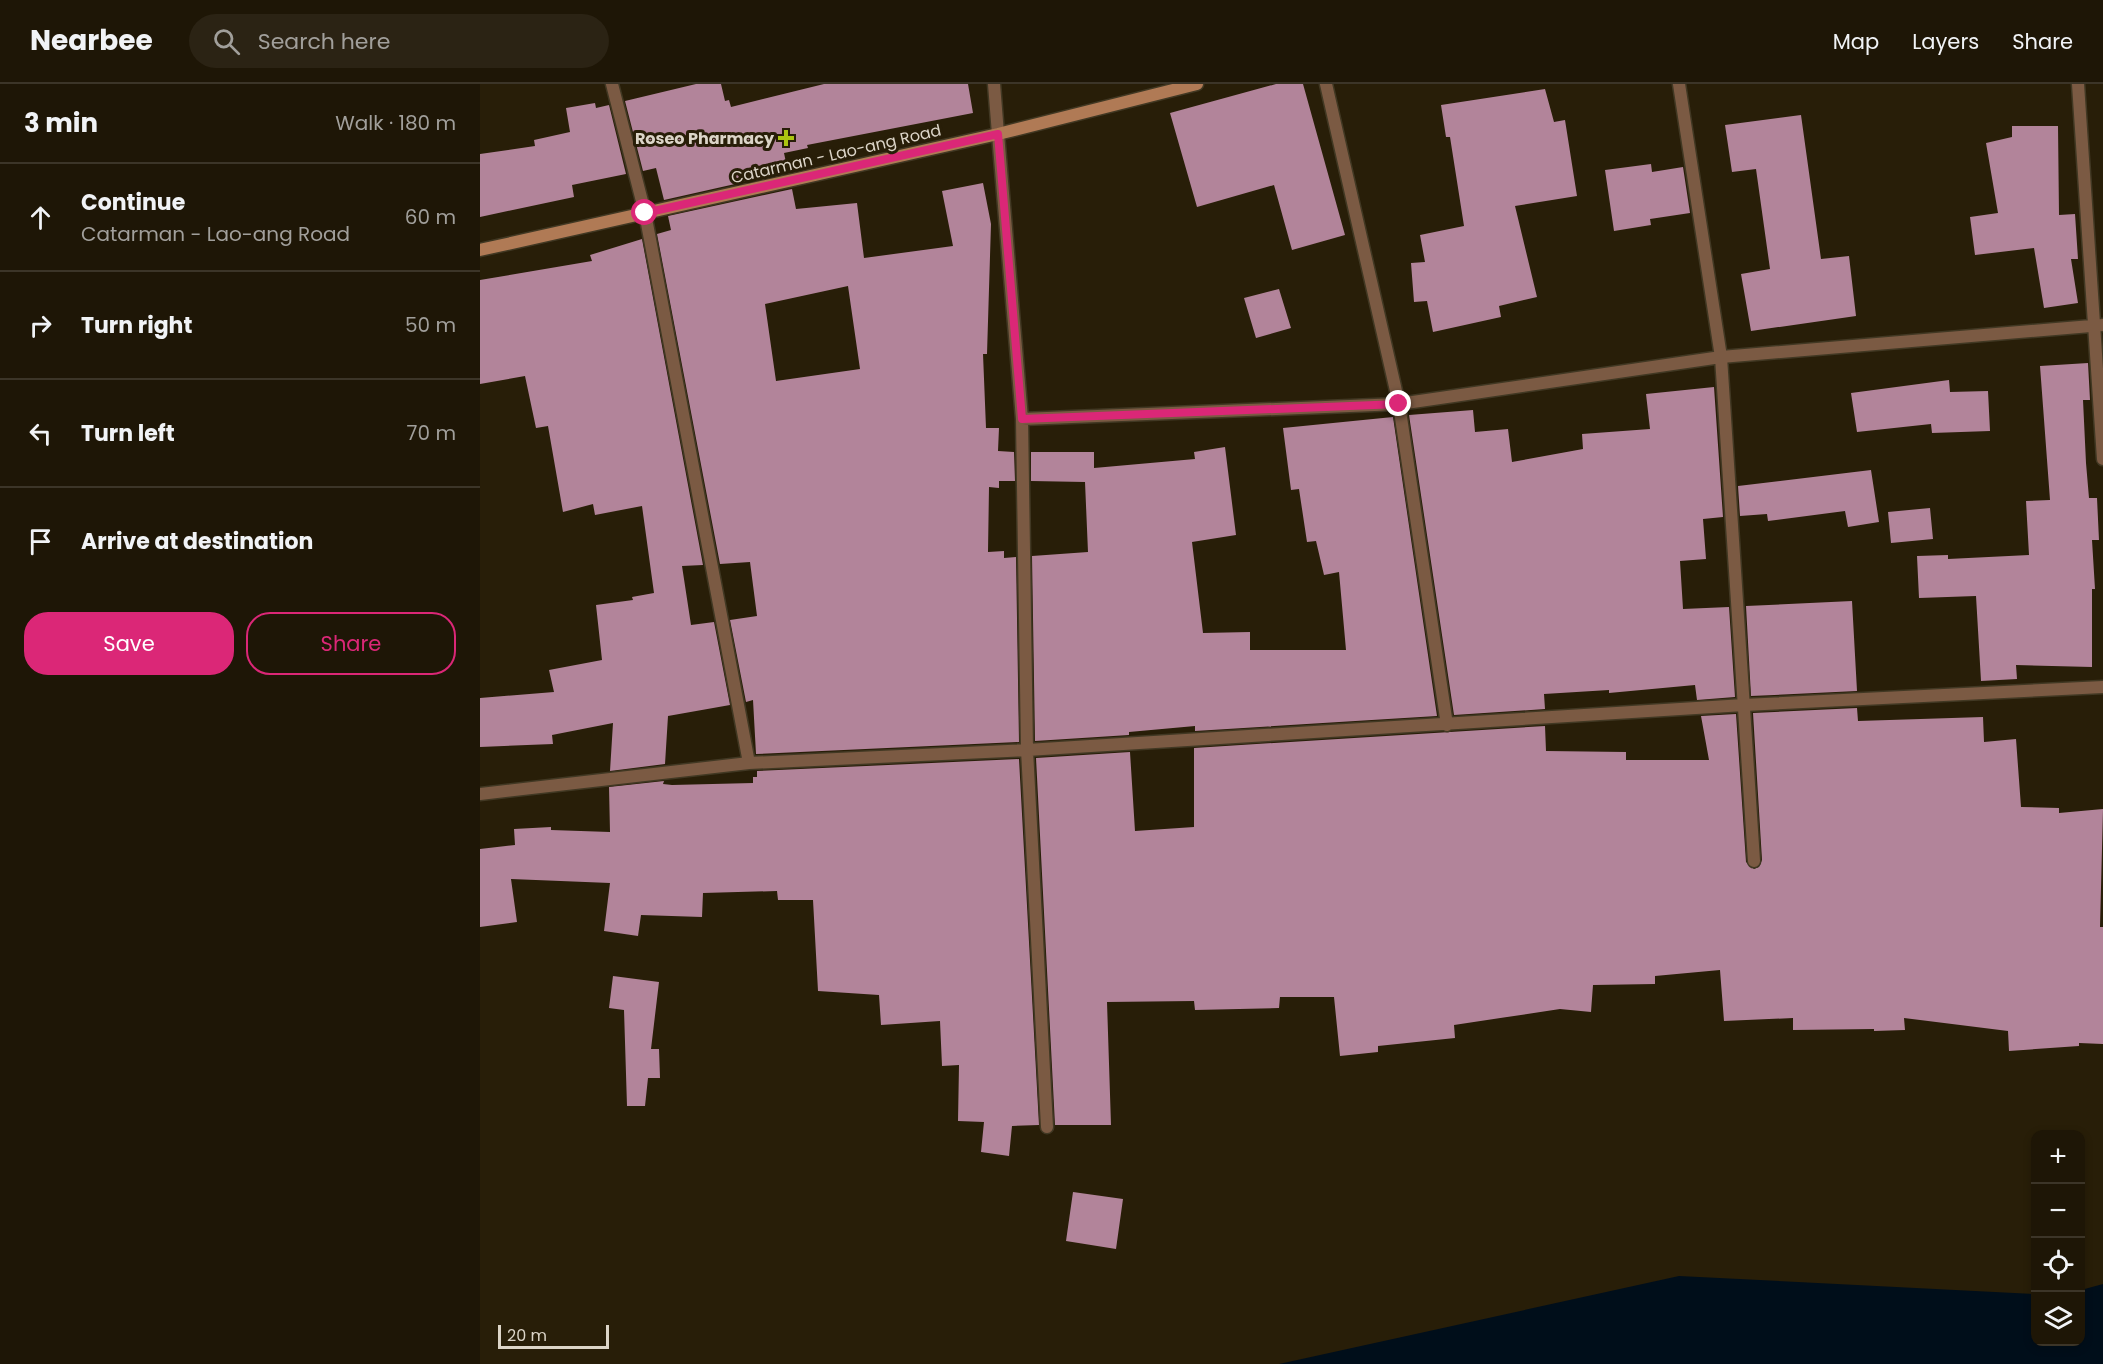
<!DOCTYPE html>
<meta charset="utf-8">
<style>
:root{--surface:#1e1606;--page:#2b2314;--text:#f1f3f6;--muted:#a19f9b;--line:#3c3528;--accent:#db2777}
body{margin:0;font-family:Poppins,sans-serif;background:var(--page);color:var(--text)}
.controls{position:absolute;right:18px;bottom:18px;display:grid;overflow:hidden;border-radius:12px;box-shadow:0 3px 9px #0003}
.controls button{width:54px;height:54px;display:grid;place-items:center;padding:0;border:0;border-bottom:2px solid var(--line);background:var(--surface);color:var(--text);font:30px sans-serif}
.scale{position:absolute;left:18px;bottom:15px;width:111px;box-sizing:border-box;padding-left:6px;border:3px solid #dcd5c8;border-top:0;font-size:16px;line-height:21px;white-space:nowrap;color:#dcd5c8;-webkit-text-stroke:4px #281e08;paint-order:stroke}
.stop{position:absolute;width:18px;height:18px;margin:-14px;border:4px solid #db2777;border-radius:50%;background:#fff}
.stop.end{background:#db2777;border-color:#fff;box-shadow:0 2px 6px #0008}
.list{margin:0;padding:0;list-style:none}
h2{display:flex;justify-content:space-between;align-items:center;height:78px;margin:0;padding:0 24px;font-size:26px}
h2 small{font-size:20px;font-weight:400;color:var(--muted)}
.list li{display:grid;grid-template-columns:39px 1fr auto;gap:18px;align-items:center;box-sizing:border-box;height:108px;padding:0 24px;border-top:2px solid var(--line)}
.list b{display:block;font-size:22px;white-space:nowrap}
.list p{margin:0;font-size:20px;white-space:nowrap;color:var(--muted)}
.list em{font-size:20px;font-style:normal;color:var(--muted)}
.actions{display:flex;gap:12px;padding:18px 24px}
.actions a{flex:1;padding:14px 0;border:2px solid var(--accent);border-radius:24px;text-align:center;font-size:21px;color:var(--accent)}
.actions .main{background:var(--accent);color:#fff}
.icon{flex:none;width:33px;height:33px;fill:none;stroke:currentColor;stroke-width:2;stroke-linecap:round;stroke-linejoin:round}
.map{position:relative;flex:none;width:1623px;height:1280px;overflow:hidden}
header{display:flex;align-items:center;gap:36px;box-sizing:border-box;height:84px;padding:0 30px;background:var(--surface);border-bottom:2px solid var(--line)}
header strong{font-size:28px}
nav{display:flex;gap:33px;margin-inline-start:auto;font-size:21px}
.search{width:420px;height:54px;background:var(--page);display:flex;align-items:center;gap:15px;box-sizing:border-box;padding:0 21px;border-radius:33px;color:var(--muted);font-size:22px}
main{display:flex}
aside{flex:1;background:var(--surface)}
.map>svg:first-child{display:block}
</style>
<header>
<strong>Nearbee</strong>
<div class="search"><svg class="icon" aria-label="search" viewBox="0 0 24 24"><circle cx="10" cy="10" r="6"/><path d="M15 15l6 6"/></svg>Search here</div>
<nav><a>Map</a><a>Layers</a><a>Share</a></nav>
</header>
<main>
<aside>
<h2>3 min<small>Walk · 180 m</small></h2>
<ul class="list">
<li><svg class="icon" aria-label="ahead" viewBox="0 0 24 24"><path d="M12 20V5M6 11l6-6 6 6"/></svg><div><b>Continue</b><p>Catarman - Lao-ang Road</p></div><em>60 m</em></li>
<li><svg class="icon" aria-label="right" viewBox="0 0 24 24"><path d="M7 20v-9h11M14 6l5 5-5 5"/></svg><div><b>Turn right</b></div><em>50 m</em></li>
<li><svg class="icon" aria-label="left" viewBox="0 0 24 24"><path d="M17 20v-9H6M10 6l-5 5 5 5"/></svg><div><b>Turn left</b></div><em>70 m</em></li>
<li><svg class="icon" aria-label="arrive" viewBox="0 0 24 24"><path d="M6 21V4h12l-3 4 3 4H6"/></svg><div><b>Arrive at destination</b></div></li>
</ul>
<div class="actions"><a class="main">Save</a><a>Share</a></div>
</aside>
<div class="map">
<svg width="1623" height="1280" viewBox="0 0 1623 1280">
<rect width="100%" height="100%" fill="#281e08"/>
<path fill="#000e1a" d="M1199,1192l356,18 1,48h44l1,-52 22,-6v80h-824z"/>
<path fill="#b2849a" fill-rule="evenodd" d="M216,0h25l4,17 4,-1 2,7 93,-23h144l5,29 -166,32 1,3 -24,5 4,19 -124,28 -8,-32 -13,3 -18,-70z
M796,0h27l42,151 -53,15 -18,-65 -77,22 -27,-94z
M1065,5l9,33 11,-2 12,76 -62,10 22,91 -38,9 2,11 -68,15 -6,-31 -13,1 -3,-39 14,-1 -5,-27 44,-9 -14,-89h-4l-5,-32z
M115,19l1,5 13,-3 17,69 -54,11 2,12 -94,20v-63l55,-8 -1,-6 36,-8 -4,-24z
M1321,31l20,144 28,-3 7,60 -105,15 -10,-57 29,-5 -14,-100 -24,3 -7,-47z
M1532,42h46l1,89 16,-1 3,45h-7l7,44 -34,5 -10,-60 -59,7 -5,-38 28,-4 -12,-70 26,-6z
M1171,80l1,8 31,-5 7,46 -40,6 1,6 -37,6 -9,-61z
M503,99l8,41 -4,130h-4l3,74h13l-1,23 16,1 1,29h-16v7l-10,-1 -1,65 16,-1v7l12,-1 3,185 -263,12 -3,-54 -7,2 -16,-82 27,-4 -7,-54 -30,2 -63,-330 14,-4 -3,-14 124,-27 4,20 61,-6 7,55 89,-12 -11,-55zM368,202l12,83 -84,12 -11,-77z
M162,155l61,326 -21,1 9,59 23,-3 16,83 -62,11 -3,48 -55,7 3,-48 -61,12 1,9 -73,3v-49l74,-6 -5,-22 53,-10 -6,-55 37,-5 -1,-3 22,-4 -12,-87 -47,9 -2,-11 -30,8 -15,-86 -12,2 -11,-52 -45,8v-104l112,-19 -2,-6z
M799,205l12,39 -35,10 -12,-40z
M1608,279l2,37h-7l3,63 3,35h8l2,42h-7l3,49h-3v78l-76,-2 1,14 -36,2 -5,-85 -57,2 -2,-42 31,-1v4l81,-4 -3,-54 24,-1 -10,-134z
M1469,296l1,12 38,-1 2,40 -58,2 -1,-9 -74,8 -6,-39z
M1234,303l9,130 -20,2 3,40 -26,2 3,48 46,-2 6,90 -38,3 -2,-15 -86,8v-3l-65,4 1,15 -91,6 -45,-300 64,-5 2,22 33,-3 4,33 71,-13 -1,-15 68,-5 -4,-35z
M913,333l44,299 -242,15v-5l-66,6v3l-94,6 -3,-185 56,-4 -3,-70 -54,-1v-29h63v16l101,-9 -1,-7 31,-5 11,88 -44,7 11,91 47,-1v18h96l-7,-78 -15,3 -8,-34 -9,1 -8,-53 -8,1 -8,-62z
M1391,386l8,52 -31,5 -3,-16 -77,10 -1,-7 -27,2 -2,-30z
M1450,424l3,31 -42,4 -3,-31z
M1372,517l5,90 -106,5 -5,-90z
M1377,624l1,13 125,-4 1,25 32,-3 5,68 38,1v5l44,-4 -3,118h3v117l-24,-1v3l-70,5 -1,-20 -104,-13 1,12 -31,1v-2l-81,1v-12l-69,3 -4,-51 -65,6v8l-62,1 -2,27 -31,-3 -106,16 1,13 -77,8v6l-38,4 -6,-59h-54l-1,11 -84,2 -1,-9 -87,1 4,123h-56l-19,-367 94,-6 5,79 59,-4v-79l351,-22 1,25 80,1v8h83l-8,-44 35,-2 10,148 8,7 5,-2 3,-7 -9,-147z
M539,675l20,366 -27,1 -3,30 -28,-4 3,-30 -26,-1 1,-56 -17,1 -2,-45 -59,4 -2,-30 -61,-4 -5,-91h-35l-1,-9 -74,2 -1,24 -61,-2 -3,21 -34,-5 6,-48 -99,-4 6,43 -37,5v-78l35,-4 -1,-16 37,-2v3l59,2 -1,-45 55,-6 -1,3 9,1 81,-2v-6h4v-6z
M133,892l46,6 -8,67h8l1,29h-12l-3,28h-18l-3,-96 -15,-2z
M593,1108l50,7 -7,50 -50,-8z"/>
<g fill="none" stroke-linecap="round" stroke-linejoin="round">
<g stroke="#413823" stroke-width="15">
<path id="minor" d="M132,0l33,129 104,550
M846,0l73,320 48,321
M1199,0l42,273 33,504
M1598,0l25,375
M518,50l24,285 5,331 20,377
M542,335l377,-15 322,-47 382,-32
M0,710l269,-31 278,-13 717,-45 359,-18"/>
</g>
<g stroke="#413823" stroke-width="15">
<path id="tertiary" d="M514,0l4,50"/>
</g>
<g stroke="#413823" stroke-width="15">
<path id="secondary" d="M0,166l518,-116 199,-50"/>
</g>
<use href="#minor" stroke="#7b5a43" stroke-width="12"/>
<use href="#tertiary" stroke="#7b5a43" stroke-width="12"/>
<use href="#secondary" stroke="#b07a55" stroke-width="12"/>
</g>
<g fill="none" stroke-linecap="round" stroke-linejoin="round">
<path stroke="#db2777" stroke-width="8" d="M165,129l353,-79 24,285 377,-15"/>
</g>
<path fill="#acc611" stroke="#281e08" stroke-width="2" d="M303 45h6v6h6v6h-6v6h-6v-6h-6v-6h6z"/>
<g text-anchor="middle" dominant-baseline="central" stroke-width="6" stroke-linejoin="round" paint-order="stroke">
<g font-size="16" font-weight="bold" fill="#dcd5c8" stroke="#281e08" text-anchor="end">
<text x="294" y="54">Roseo Pharmacy</text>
</g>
<g font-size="16" fill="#dcd5c8" stroke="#281e08">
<text transform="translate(356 70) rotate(-13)">Catarman - Lao-ang Road</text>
</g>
</g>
</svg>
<div class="controls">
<button>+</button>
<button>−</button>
<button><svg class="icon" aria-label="locate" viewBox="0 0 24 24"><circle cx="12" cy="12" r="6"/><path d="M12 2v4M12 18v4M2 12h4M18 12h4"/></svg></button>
<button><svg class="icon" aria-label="layers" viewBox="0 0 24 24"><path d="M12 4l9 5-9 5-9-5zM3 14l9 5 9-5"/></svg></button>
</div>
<div class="scale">20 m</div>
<div class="stop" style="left:165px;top:129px"></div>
<div class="stop end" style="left:919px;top:320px"></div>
</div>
</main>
